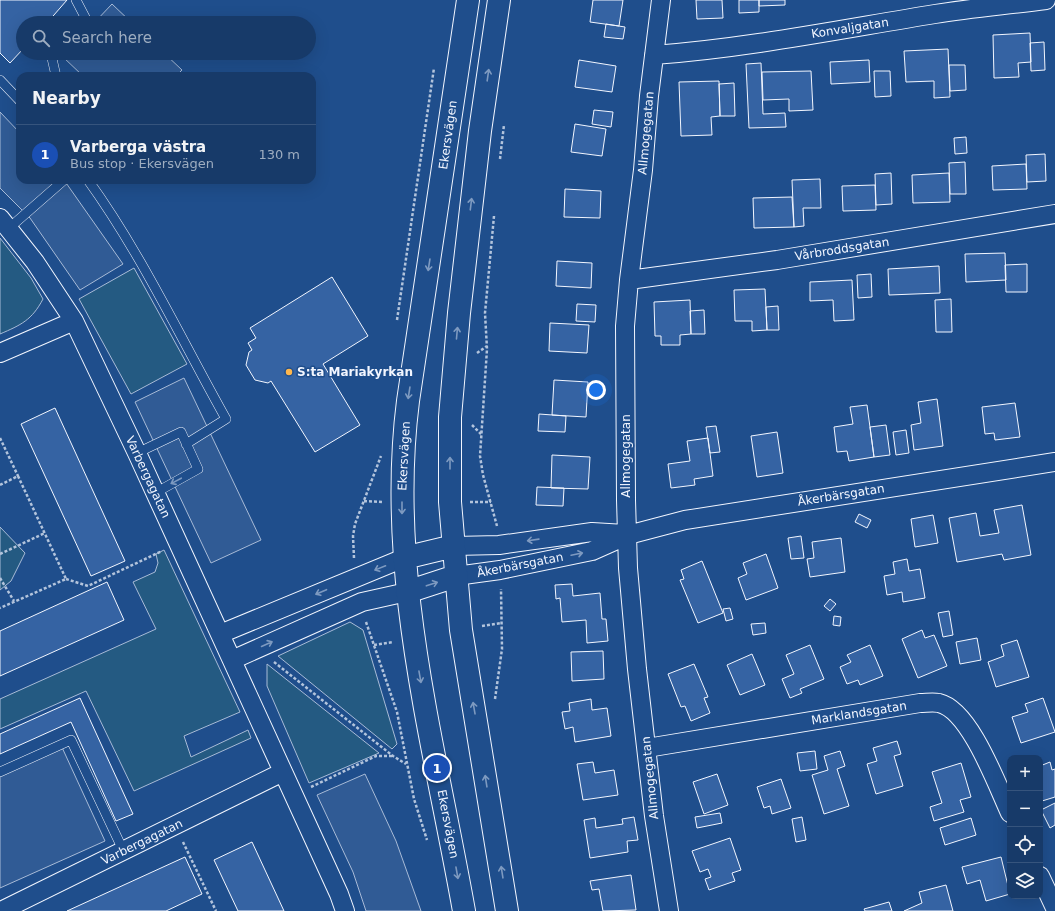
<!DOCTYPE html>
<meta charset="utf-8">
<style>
:root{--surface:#173a69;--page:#20416f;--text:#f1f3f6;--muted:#9eadc0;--line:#36547d;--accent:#ffb74d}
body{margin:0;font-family:"DejaVu Sans",sans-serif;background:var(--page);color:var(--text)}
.controls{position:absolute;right:12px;bottom:12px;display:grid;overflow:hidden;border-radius:8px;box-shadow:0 4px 16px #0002}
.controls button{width:36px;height:36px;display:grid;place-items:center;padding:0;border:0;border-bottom:1px solid var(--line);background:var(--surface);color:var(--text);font:20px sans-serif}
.you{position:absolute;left:596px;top:390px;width:14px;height:14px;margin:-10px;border:3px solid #fff;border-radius:50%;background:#1a73e8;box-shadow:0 0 0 6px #1a73e833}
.badge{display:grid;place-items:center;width:26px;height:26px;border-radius:50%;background:var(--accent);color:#fff;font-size:13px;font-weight:700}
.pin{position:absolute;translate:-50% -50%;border:2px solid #fff;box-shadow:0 1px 4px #0006}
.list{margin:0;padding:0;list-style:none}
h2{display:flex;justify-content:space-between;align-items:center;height:52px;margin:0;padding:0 16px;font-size:17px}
h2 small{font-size:13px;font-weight:400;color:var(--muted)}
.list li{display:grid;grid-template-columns:26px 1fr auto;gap:12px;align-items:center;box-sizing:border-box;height:60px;padding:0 16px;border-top:1px solid var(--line)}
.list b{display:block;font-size:15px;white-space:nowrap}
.list p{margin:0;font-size:13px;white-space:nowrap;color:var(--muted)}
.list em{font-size:13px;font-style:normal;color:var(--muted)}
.icon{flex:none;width:22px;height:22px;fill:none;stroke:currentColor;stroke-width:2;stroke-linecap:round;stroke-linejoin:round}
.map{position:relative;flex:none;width:1055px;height:911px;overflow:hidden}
.search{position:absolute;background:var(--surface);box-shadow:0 4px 16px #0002;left:16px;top:16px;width:300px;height:44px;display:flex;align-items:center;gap:10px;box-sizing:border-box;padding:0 14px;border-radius:22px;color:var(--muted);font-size:15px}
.panel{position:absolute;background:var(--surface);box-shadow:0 4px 16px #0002;left:16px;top:72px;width:300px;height:112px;border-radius:12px}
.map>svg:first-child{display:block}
</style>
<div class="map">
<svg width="1055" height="911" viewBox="0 0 1055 911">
<rect width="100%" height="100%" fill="#1f4e8c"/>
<path fill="#245a82" stroke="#a8bbd7" d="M0,238l31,40 12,21c-11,21 -22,26 -43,35z
M134,268l53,96 -56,30 -52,-95z
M0,527l25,26 -14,28 -11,9z
M164,550l76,162 -56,24 7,21 57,-27 3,8 -117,53 -48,-100 -86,38v-30l156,-70 -23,-47 22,-10 3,-9 -2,-9z
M350,622l13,8 34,114 -5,5 -114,-93z
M267,664l112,89 -70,30 -42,-97z"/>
<path fill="#305b95" stroke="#a8bbd7" d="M112,4l20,19h-38z
M66,53h98l18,17 -6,6h-93l-20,-19z
M0,112l20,21v47h44l59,84 -43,26 -50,-72 -30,-30z
M184,378l77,162 -50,23 -76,-161z
M60,743l45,98 -105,47v-118z
M365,774l31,67 25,70h-55l-13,-39 -36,-77z"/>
<path fill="#3563a3" stroke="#f2f6ff" d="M0,0h67l-20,23h-24v26l-13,14 -10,-10z
M593,0h30l-4,26 -29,-4z
M696,0h26l1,18 -26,1z
M739,0h20v12l-20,1z
M759,0h26v5l-26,1z
M606,24l19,3 -2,12 -19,-2z
M1030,33l1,29 -13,1 1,14 -25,1 -1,-43z
M1044,42l1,28 -14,1 -1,-28z
M948,49l2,48 -16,1v-17l-28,1 -2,-31z
M579,60l37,6 -4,26 -37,-5z
M869,60l1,22 -39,2 -1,-22z
M761,63l2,51 22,-1 1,14 -37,1 -3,-64z
M949,65h16l1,25 -16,1z
M811,71l2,39 -24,1v-12l-26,1 -1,-28z
M874,71h16l1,25 -16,1z
M719,81l1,35 -9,1 1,18 -31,1 -2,-54z
M734,83l1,33h-15l-1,-32z
M594,110l19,2 -2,15 -19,-3z
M575,124l31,5 -4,27 -31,-4z
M966,137l1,16 -12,1 -1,-16z
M1045,154l1,27 -19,1 -1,-27z
M965,162l1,32h-16l-1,-31z
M1026,164l1,25 -34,1 -1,-24z
M891,173l1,31 -16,1 -1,-31z
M949,173l1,29 -37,1 -1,-28z
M820,179l1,29h-18l1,18 -10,1 -2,-47z
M875,185l1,25 -33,1 -1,-25z
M565,189l36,2 -1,27 -36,-1z
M792,197l2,30 -40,1 -1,-30z
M1005,253l1,27 -40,2 -1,-28z
M557,261l35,2 -1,25 -35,-2z
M1027,264v28h-21l-1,-27z
M939,266l1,27 -51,2 -1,-26z
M871,274l1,23 -14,1 -1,-23z
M332,277l36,59 -45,28 37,61 -45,27 -44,-71 -3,2 -13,-3 -9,-15 3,-13 3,-2 -4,-7 8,-5 -6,-10z
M852,280l2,40 -20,1 -1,-21 -23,1v-19z
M765,289l2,41 -15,1v-10h-17l-1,-31z
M951,299l1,33h-16l-1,-32z
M690,300l1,34 -11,1v10h-19v-9h-6l-1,-34z
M577,304l19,1 -1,17 -19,-1z
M778,306l1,24h-12l-1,-23z
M704,310l1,24h-14l-1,-23z
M550,323l39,2 -2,28 -38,-2z
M554,380l34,2 -2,35 -34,-2z
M937,399l6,47 -29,4 -3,-25 10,-2 -3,-21z
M1015,403l5,34 -25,3 -1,-7 -9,1 -3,-27z
M867,405l7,52 -25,4 -2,-10 -10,1 -3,-25 19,-3 -3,-17z
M55,408l70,153 -34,15 -70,-152z
M539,414l27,2 -1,16 -27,-1z
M886,425l4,30 -16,2 -4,-30z
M716,426l4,26 -10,1 -4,-26z
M906,430l3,23 -13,2 -3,-23z
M777,432l6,41 -26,4 -6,-41z
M708,438l5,38 -19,3 1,6 -24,3 -3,-24 22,-3 -3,-20z
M552,455l38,2 -2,32 -37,-1z
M537,487l27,1 -1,18 -27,-1z
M1022,505l9,50 -27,5 -2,-6 -45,8 -8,-44 27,-5 4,23 19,-3 -5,-23z
M859,514l12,6 -4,8 -12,-6z
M933,515l5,28 -23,4 -4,-28z
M801,536l3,22 -13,1 -3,-21z
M841,538l4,34 -35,5 -3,-18 7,-1 -2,-16z
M766,554l12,34 -32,12 -8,-22 9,-4 -4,-11z
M907,559l2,12 11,-2 5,29 -22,4 -1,-10 -15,3 -3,-19 11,-2 -2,-12z
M702,561l21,52 -25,10 -18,-43 4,-1 -3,-9z
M107,582l17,38 -124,56v-45z
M572,584l1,12 27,-3 2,26h4l2,22 -21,2 -1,-23 -24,2 -2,-24 -4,1 -1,-14z
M830,599l6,5 -6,7 -6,-5z
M730,608l3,11 -7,2 -3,-12z
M949,611l4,24 -10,2 -5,-24z
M834,616l7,1 -1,9 -7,-1z
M765,623l1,10 -13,2 -2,-11z
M922,630l3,8 9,-3 13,31 -29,12 -16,-39z
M977,638l4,22 -21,4 -4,-22z
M1017,640l12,37 -33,10 -8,-25 16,-6 -3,-11z
M810,645l14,34 -24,10 2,4 -12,5 -8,-19 12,-5 -8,-19z
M870,645l13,31 -23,9 -2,-5 -11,4 -7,-17 11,-5 -4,-7z
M603,651l1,28 -32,2 -1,-29z
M752,654l13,31 -25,10 -13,-30z
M694,664l14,33 -4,1 6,15 -19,8 -6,-15 -4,1 -13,-33z
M80,698l53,116 -17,7 -45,-99 -71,32v-20z
M1043,698l12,34 -34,11 -9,-26 16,-5 -3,-8z
M591,699l1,11 15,-2 4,28 -36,6 -2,-15 -8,2 -3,-17 8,-1 -1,-8z
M897,741l4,13 -7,2 9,30 -27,8 -9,-30 10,-3 -4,-13z
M815,751l2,18 -17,2 -3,-18z
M840,751l5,15 -8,3 12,37 -25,8 -12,-39 16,-5 -4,-14z
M593,762l2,11 19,-3 4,25 -35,5 -6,-36z
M1050,762l2,8 3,-1v28l-13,4 -2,-7v-28z
M961,763l10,34 -11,3 4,12 -30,9 -4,-14 12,-4 -10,-31z
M717,774l11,31 -24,9 -11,-32z
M781,779l10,29 -19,6 -2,-8 -6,2 -7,-21z
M1055,803v22l-5,3 -9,-18z
M720,813l2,10 -25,5 -2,-11z
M634,817l4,23 -11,1 1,11 -38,6 -6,-38 11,-2 1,10 27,-4 -1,-5z
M802,817l4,23 -10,2 -4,-23z
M971,818l5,17 -31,10 -5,-17z
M730,838l11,32 -9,3 3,8 -26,9 -4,-11 6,-2 -3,-8 -8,3 -8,-21z
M252,842l32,69h-46l-24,-51z
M185,857l17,37 -36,17h-99z
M1001,857l9,37 -24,7 -6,-21 -13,4 -5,-17z
M631,875l5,35 -33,1 -4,-22 -7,1 -2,-9z
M946,885l7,26h-49l18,-8 -3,-11z
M889,902l3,9h-27l-1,-2z"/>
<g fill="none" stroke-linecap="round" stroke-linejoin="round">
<g stroke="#f2f6ff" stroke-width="10">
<path id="service" d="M76,0l10,19 -4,4
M52,53l-1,1 5,22
M0,80l20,21
M88,180c54,75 93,159 138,239l-40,25
M8,229l56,-49
M137,453l44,-21 17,37 -43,24
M0,772l71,-32 52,110"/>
</g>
<g stroke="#f2f6ff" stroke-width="20">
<path id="minor" d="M661,0l-12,96 -6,74 -14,110 -4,46 1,174 2,68 9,101 17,147 15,95
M654,55c94,-7 188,-26 281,-41 37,-6 74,-9 111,-14
M0,218l35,44 39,59 63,132 202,441 6,17
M629,280l148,-20 278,-46
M0,353l74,-32
M454,546l45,-1 93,-13 33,2
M456,576l44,-6 92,-19 36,-16 57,-15 370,-58
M220,634l184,-76
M232,660l130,-58 45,-10
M647,748l273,-45c6,0 13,-1 19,0 31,7 58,82 71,110
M1040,876l15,32
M1,911l282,-139"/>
</g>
<g stroke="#f2f6ff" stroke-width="24">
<path id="secondary" d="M499,0l-19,131 -21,182 -9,104v85l11,128 46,281
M404,558l50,-12
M407,592l49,-16
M464,911c-30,-169 -78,-338 -56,-510l60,-401"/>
</g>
<path stroke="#b3c4dc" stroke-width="2.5" stroke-dasharray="3 2" stroke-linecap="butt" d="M500,159l4,-34
M494,216l-9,97 2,36 -7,107 3,19 14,51
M397,320l37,-252
M477,353l10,-7
M472,425l9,9
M0,438l18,38
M0,485l18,-9 48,103 -66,29
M364,501l19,1
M470,502h21
M0,554l45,-21
M354,558l-1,-22 2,-12 26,-68
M0,578l14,23
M66,579l22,7 74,-35
M366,622l31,90 17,87 13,41
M482,626l20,-3
M374,645l19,-3
M274,662l119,94 13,8
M495,699l7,-50 -1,-60
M311,787l65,-31h17
M183,842l33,69"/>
<use href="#service" stroke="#1f4e8c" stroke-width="9"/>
<use href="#minor" stroke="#1f4e8c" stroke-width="18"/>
<use href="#secondary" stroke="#1f4e8c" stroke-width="22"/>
</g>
<defs><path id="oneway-shaft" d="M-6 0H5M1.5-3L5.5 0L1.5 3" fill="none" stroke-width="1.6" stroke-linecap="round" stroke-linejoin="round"/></defs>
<g stroke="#7e9ac0">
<use href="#oneway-shaft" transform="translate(488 75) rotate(-82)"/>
<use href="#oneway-shaft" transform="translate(471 204) rotate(-83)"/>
<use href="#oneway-shaft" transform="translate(429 265) rotate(99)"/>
<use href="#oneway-shaft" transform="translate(457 333) rotate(-85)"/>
<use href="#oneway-shaft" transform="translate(409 393) rotate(99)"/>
<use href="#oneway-shaft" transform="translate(450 463) rotate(-90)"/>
<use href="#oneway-shaft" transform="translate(176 481) rotate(152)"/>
<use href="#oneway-shaft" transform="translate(402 508) rotate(90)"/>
<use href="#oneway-shaft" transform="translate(533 540) rotate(172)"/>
<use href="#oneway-shaft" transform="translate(577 554) rotate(-12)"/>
<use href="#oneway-shaft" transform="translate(380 568) rotate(158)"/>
<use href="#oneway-shaft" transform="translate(432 584) rotate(-18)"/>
<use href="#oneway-shaft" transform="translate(321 592) rotate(157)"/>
<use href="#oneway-shaft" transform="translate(267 644) rotate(-24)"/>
<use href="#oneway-shaft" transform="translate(420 677) rotate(80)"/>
<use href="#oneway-shaft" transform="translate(474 708) rotate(-100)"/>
<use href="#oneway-shaft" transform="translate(486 781) rotate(-99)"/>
<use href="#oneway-shaft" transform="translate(502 872) rotate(-99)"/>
<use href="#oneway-shaft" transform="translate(457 873) rotate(80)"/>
</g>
<circle fill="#ffb74d" stroke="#1f4e8c" stroke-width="1.5" cx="289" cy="372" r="4"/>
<g text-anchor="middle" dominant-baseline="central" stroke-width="3" stroke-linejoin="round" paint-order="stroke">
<g font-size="12" fill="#f2f6ff" stroke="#1f4e8c">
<text transform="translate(850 28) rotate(-9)">Konvaljgatan</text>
<text transform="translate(646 133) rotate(-85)">Allmogegatan</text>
<text transform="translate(448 135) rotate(-82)">Ekersvägen</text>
<text transform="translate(842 249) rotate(-9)">Vårbroddsgatan</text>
<text transform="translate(404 456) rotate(-87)">Ekersvägen</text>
<text transform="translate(626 456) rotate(-90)">Allmogegatan</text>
<text transform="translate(148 477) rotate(65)">Varbergagatan</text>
<text transform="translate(841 495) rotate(-9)">Åkerbärsgatan</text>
<text transform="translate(520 565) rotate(-11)">Åkerbärsgatan</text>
<text transform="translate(859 713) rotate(-9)">Marklandsgatan</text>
<text transform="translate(650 778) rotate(-96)">Allmogegatan</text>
<text transform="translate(448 824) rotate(79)">Ekersvägen</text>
<text transform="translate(142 842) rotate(-26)">Varbergagatan</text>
</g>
<g font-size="12" font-weight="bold" fill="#f2f6ff" stroke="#1f4e8c" text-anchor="start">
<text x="297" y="372">S:ta Mariakyrkan</text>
</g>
</g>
</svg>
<div class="controls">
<button>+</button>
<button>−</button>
<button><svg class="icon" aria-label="locate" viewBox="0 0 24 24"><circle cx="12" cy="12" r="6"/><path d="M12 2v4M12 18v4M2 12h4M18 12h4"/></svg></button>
<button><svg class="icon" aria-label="layers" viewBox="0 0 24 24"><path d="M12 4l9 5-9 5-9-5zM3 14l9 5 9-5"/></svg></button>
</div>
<div class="you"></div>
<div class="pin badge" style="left:437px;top:768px;background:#1a4fb4">1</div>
<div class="search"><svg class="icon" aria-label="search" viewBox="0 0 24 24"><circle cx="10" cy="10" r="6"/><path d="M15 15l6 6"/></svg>Search here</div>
<section class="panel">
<h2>Nearby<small></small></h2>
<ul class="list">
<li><span class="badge" style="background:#1a4fb4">1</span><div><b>Varberga västra</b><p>Bus stop · Ekersvägen</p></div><em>130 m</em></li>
</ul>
</section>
</div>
